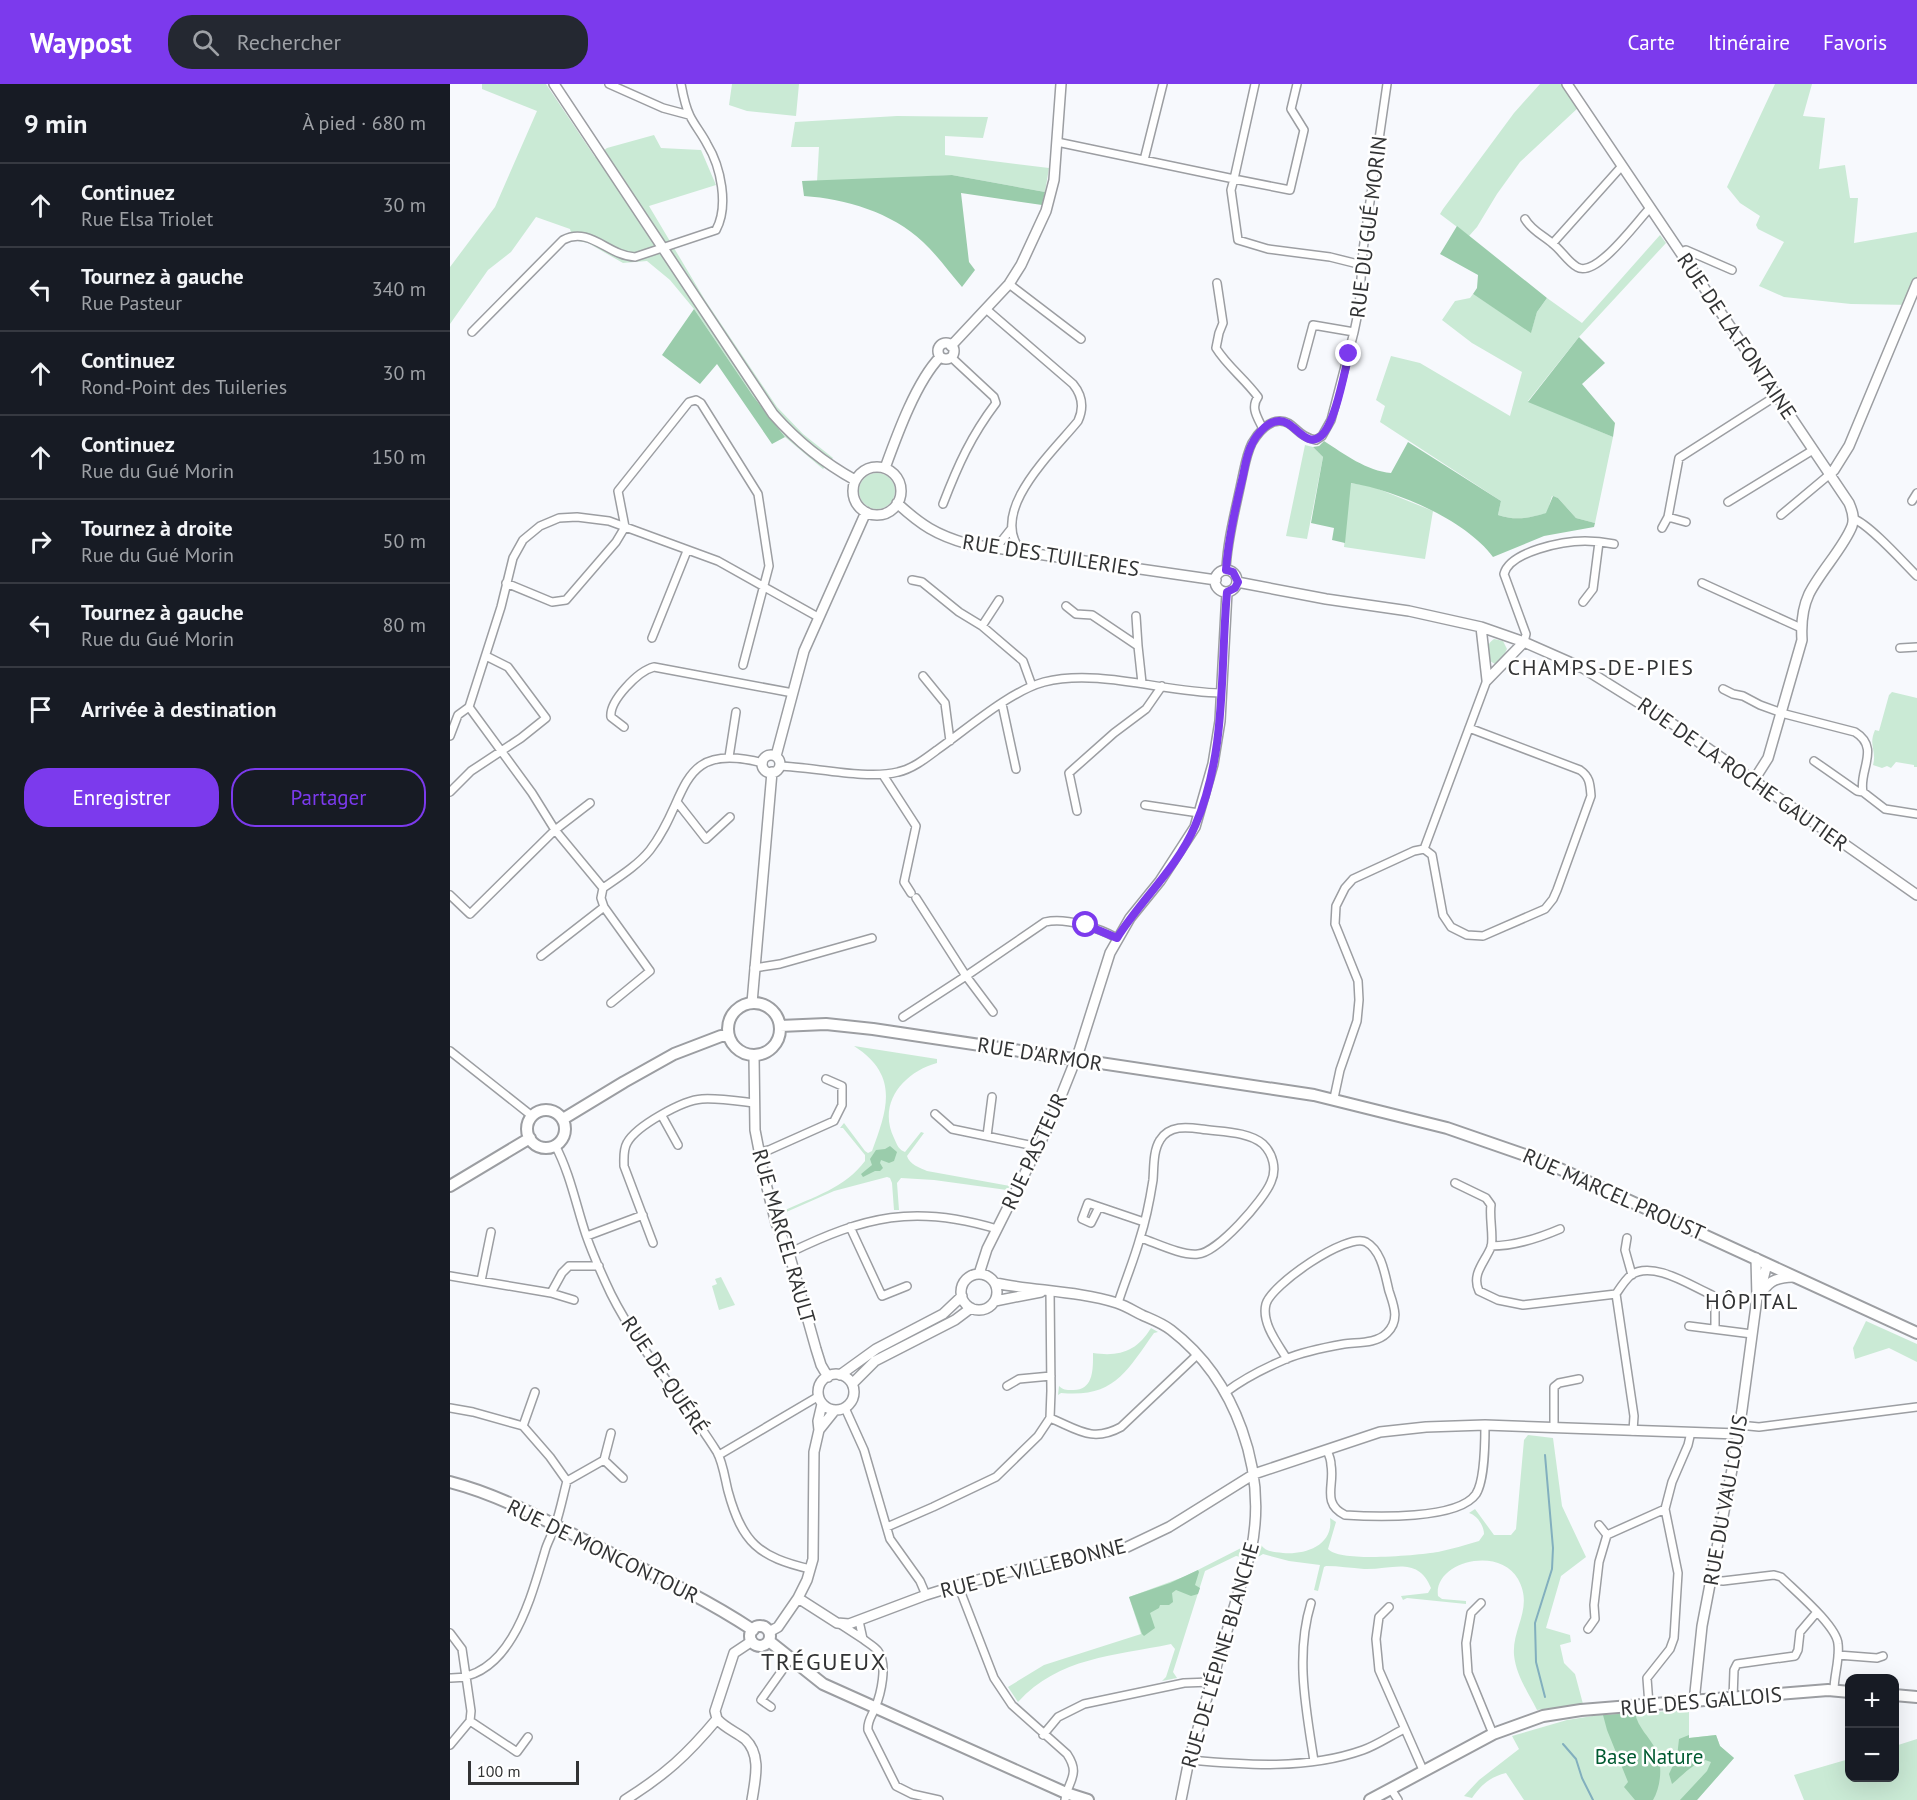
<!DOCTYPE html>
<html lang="fr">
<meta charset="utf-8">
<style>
:root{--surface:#171b24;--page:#242831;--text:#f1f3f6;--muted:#9ea1a6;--line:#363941;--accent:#7c3aed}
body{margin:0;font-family:"PT Sans",sans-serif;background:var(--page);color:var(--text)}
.controls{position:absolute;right:18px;bottom:18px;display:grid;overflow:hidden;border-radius:12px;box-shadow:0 6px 24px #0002}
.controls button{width:54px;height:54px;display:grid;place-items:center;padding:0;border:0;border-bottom:2px solid var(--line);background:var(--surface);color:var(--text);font:30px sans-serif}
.scale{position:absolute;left:18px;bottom:15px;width:111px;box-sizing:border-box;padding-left:6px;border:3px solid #323334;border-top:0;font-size:16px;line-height:21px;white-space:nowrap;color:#323334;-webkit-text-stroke:4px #fff;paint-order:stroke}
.stop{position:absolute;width:18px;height:18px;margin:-14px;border:4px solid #7c3aed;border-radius:50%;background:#fff}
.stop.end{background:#7c3aed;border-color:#fff;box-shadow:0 2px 6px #0008}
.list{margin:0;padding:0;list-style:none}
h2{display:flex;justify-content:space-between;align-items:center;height:78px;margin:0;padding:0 24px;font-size:26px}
h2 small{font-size:20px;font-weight:400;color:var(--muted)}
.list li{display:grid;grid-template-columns:39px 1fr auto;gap:18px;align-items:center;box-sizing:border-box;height:84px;padding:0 24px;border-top:2px solid var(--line)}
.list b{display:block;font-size:22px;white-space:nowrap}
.list p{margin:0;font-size:20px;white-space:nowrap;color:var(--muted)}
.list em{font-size:20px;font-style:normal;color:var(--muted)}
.actions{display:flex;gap:12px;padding:18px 24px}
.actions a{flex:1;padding:14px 0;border:2px solid var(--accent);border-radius:24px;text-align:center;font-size:21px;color:var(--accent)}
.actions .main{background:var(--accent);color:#fff}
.icon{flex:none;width:33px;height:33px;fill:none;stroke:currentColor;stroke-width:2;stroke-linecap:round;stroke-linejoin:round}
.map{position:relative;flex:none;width:1467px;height:1716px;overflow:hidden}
header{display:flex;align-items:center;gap:36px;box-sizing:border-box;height:84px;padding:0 30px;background:var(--accent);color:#fff}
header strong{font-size:28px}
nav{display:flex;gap:33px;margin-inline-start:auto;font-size:21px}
.search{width:420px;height:54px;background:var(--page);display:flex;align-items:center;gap:15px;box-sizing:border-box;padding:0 21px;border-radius:24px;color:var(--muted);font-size:22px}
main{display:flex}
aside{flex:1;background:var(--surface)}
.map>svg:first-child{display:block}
</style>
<header>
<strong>Waypost</strong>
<div class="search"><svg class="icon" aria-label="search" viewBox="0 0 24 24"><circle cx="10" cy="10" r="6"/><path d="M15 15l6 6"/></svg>Rechercher</div>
<nav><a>Carte</a><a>Itinéraire</a><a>Favoris</a></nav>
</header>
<main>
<aside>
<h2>9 min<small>À pied · 680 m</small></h2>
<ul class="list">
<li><svg class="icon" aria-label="ahead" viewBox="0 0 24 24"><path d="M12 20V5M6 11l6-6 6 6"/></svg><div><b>Continuez</b><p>Rue Elsa Triolet</p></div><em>30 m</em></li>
<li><svg class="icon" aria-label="left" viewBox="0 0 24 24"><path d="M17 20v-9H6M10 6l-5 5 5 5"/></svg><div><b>Tournez à gauche</b><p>Rue Pasteur</p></div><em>340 m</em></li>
<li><svg class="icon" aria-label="ahead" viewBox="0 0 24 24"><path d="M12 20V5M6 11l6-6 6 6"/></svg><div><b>Continuez</b><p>Rond-Point des Tuileries</p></div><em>30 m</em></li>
<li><svg class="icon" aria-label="ahead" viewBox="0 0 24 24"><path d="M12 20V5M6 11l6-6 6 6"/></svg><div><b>Continuez</b><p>Rue du Gué Morin</p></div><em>150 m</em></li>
<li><svg class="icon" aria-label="right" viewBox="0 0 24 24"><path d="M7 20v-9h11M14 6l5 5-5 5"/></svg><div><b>Tournez à droite</b><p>Rue du Gué Morin</p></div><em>50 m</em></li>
<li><svg class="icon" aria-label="left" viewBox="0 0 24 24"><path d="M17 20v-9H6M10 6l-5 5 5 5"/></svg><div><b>Tournez à gauche</b><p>Rue du Gué Morin</p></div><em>80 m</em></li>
<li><svg class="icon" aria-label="arrive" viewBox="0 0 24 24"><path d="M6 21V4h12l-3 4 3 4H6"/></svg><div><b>Arrivée à destination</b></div></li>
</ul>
<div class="actions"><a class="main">Enregistrer</a><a>Partager</a></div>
</aside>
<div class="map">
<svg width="1467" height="1716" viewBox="0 0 1467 1716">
<rect width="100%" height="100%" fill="#f7f9fd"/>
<path fill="#caead5" d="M32,0h64l49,73 12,-9 47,-13 7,13 40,2 15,35 -67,21 56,94 72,107 26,27 30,24 -10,11 -38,-32 -32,-41 -59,-87 -24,-29 -23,-19 -24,2 -35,-20 -15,-3 -3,-11 -34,-12 -25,35 -23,18 -38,54v-57l45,-60 42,-96 -55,-22z
M282,0h67l-3,32 -49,-5 -18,-6z
M1090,0h24l15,23 -59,55 -23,32 -20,33 -8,9 -29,-22 3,-5 71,-96z
M1325,0h37l-9,32 22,2 -6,51 26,-4 5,33h8l-4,45 63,-11v64l-4,9 -62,-1 -67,-7 -25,-11 25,-44 -26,-13 -2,-4 4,-9 -20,-13 -13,-16z
M447,32l91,1 -5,21 -38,-2v19l104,13 -4,24 -93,-17 -135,7 2,-35h-28l4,-25z
M1210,151l6,8 -87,94 -51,64 85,36 -18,86 -19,-5 -18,-20 -6,-2 -5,17c-18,5 -31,8 -49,2l3,-14 -121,-79 5,-16 -9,-6 15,-44 29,7 90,53 12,-44 -50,-29 -30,-23 13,-19 15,-3 3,-4 58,38 6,-20 10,-14 35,25z
M855,361l8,2 10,10 -16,82 -21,-3z
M409 407a18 18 0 1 1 36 0a18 18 0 1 1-36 0Z
M900,399l21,3 62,25 -8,48 -81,-12z
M1044,555l9,2 4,8 -5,10 -7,5 -5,-3c-4,-8 -4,-17 4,-22z
M1442,608l25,6v69h-3v-2l-18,-3 -5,6 -4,-2 -5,2 -9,-3c4,-15 -5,-19 2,-35l4,1 10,-36z
M404,962l83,13v4c-33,9 -60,40 -43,75 3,7 5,12 11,14l16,-20 3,1 -17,23c2,8 13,12 20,15l83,15 -3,4 -73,-10 -33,-2 -4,5 2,27h-5l-2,-27 -2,-5 -3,-1 -53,14 -50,22 -1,-2c30,-14 62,-23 82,-50v-6l-22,-27h-3l4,-5 21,28 3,2 4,-2c16,-43 27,-76 -18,-105z
M271,1193l14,28 -16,5 -7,-24 5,-2 -2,-5z
M1416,1237l51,23v18l-28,-14 -34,11 -2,-11z
M701,1244l7,4 -4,1c-28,39 -40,65 -93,60l-3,2 1,-9c4,4 7,4 13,4 22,1 21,-21 21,-37 27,4 44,-2 58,-25z
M1078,1351l25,3 9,68 24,51 -25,19 -15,52 24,7 1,7 -11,3 4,18 11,11 8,30 -46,6c-9,-18 -21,-35 -23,-55 -2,-28 20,-47 4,-76 -19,-34 -85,-17 -80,17l4,3 24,2v3l-59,-6 -4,2 -2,-4 27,-3 3,-5c-13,-33 -40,-18 -67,-19 -13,-1 -25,-3 -38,-3l-2,1 -6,24 -4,-1 6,-25 -31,-4 -26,-7 -5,3 3,-12c5,7 13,7 22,8 21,2 51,-7 47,-35l6,4 -8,27c12,14 91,6 110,3 14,-3 27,-7 41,-11l5,-7c0,-8 -7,-19 -15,-21l6,-4 19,26h17l5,-6 8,-89z
M795,1462l-3,11 -6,-1 -31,15 -32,101 4,6 -15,3 4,-4 9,-28 -4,-5c-57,12 -112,13 -153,58l-10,-15 36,-22 97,-31 -12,-37 57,-21z
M1239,1626v28l27,-3 4,11 14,12 -37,42h-173l-18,-27c-16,4 -25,12 -34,25l-8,-2 15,-16 40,-31 -7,-13 55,-16 32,-5z
M1467,1655v61h-113l-10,-25 55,-16 1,19h44l1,-32z"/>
<path fill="#9accab" d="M502,91l93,17 -3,13 -81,-12 8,69 6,8 -13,17c-13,-15 -25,-32 -39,-45 -32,-30 -77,-43 -119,-46l-2,-15z
M1007,142l90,72 -10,14 -6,21 -58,-39 4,-6 1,-13 -38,-21z
M244,225l59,87 32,41 -13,7 -55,-80 -17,20 -38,-29z
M1129,253l26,26 -23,21 33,39 -2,14 -85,-35z
M874,357c20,13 43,30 67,32l17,-31 93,59 -3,14c18,6 31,3 48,-2l7,-17 5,2 18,20 19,5 -1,4 -50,9 -51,21c-27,-37 -98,-67 -142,-74l-6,60 -13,-3 2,-12 -23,-5 12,-66 -10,-10 6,-1z
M440,1062l7,6 -3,9 -5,2 -8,-3 -1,3 3,5 -3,3h-5l-12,6 -2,-3 11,-9 -2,-6 6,-9 9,-1z
M748,1486l1,2 -4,13 5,3 -2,6 -7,2 -15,-6 -4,3 1,9 -4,3h-9l-1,3 -9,5 5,15 -11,8 -2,-2 -13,-37 41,-14z
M1185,1629c3,15 14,23 21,37 7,14 5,37 -3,50h-18l-11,-13 4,-5 -21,-52 -4,-15z
M1239,1651v3l27,-3 4,11 14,12 -37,42h-17l27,-29 4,-9 -6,-2c-14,5 -22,15 -33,24l-3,-10 8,-17 2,-18z"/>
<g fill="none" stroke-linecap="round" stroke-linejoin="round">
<path stroke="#82afbe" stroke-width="2" d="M1095,1371l8,93 -1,21 -17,54 1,39 9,35
M1113,1660l13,15 6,19 11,22"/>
<g stroke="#9c9ea2" stroke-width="10">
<path id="minor" d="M159,0l54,24 26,7
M805,0l-21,95 56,11 14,-60 -13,-21 6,-25
M607,58l177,37 -3,11 7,50 30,9 62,8 32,8
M694,76l19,-76
M1075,135c7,12 18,16 28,25 8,6 15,18 24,23 19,12 60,-46 73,-59
M1103,159l68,-76
M1231,168l5,-2 46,20
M767,199l6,40 -4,10 -3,15c11,18 29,31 42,49 -8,11 0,21 5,32
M559,200l72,55
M536,225l87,75c9,11 11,24 5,37 -24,30 -92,91 -56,131
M22,248l91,-92c27,-14 45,16 72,17l81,-27c13,-24 5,-63 -9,-86 -5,-10 -12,-18 -17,-28 -5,-10 -7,-21 -9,-32
M852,282l11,-41 41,7
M1462,417l5,-8
M1278,418l85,-52
M493,420c15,-39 28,-68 53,-101l-2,-6 -43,-40
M1331,431l49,-41
M1218,433l18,5
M1404,435c16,6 49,43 63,57
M1212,444l6,-11 11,-59 97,-62
M546,464l15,-19
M776,486c1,-29 9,-58 15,-87 3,-13 5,-28 11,-40 6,-10 16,-22 28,-22 14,0 17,16 36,19l6,-4 9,-16 23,-88 5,-24 4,-58 24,-166
M462,496l10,2 37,30 23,14 41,35 9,25
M56,499l46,19 14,-2 50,-58 9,-15 -7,-36 71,-89 7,-2 5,3 57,91 11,72 -26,99
M1252,499l99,45
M1133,518l10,-13 6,-47
M616,522l10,8 16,1 46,31 4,37
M686,532l2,30
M532,542l17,-26
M202,554l35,-87
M1074,558l2,-8 -22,-60c6,-23 60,-33 81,-33 9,0 19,1 29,3
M1450,564l17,-1
M473,592l22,27 5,38
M1273,605l10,5 10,2 17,9 25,9 70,18c26,16 3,39 8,60l22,17 32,5
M552,620l14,65
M174,643l-13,-10c-2,-16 27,-46 43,-50l139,26
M0,652l8,-21 11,-8
M279,673l7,-45
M1364,677l43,30 6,1
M330,682c33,1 87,14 118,6 14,-3 27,-13 39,-22 30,-21 73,-59 107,-68 55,-14 122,11 177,11
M433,691l33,51 -12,56 7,11
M0,708l21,-21 50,-33 25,-20 -38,-51 -22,-11
M227,718l29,37 24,-22
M695,721l54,8
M627,727l-8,-38 45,-40 32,-24 16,-23
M974,765l8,6 11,60 8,12 16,8 16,1 62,-27 8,-10 4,-9 34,-94c-1,-12 -1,-19 -11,-26l-111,-42
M153,804c16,-11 35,-23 47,-38 40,-51 25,-110 113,-87
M0,811l20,19 85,-84 35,-27
M466,814l50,78 79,-54c21,-5 54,6 72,16
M91,872l63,-49
M304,884l26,-4 92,-26
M161,919l39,-32 -46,-64 -3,-9 2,-10 -48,-58 -23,-37 -63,-86 32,-100 12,-49 10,-18 17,-14 19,-8 18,-1 32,4 109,40 100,56
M453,933l63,-41 27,36
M0,967l82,65
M884,1014l6,-28 17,-49 2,-21 -1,-19 -23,-57 1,-18 9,-18 8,-9 61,-28 10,-2 63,-169
M485,1030l17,15 87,18
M212,1032l16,29
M537,1052l5,-39
M105,1061c15,28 21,60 31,90 7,20 16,40 25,59 28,56 73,105 106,158 6,11 8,27 11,39 14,52 31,66 82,78
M310,1068l9,-2 65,-29 8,-16v-19l-16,-7
M1005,1099l31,15 5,7c-2,12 3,33 0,42 -6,15 -20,27 -12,44l19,9 25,5 93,-11 18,122 -1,15
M649,1123l-8,16 -9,-4 6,-16 56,19
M400,1143l32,69 25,-10
M137,1152l56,-21
M1177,1154l-2,12 7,25
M203,1159l-29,-77c0,-8 -1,-16 3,-23 9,-17 56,-43 75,-44 17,-1 35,2 52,4
M1041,1162c23,0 48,-8 69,-17
M339,1169c76,-37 126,-49 208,-24
M0,1192l101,17 11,-20 7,-7h30
M31,1197l10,-49
M101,1209l23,7
M1166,1210c4,-6 9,-14 15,-19 22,-15 60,11 81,20l3,5v29
M668,1219c7,-22 16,-43 22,-65 6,-18 10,-39 13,-58 1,-13 0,-29 7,-40 9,-15 27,-13 41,-11 19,3 47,2 62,15 10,10 14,25 8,38 -7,18 -54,71 -73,72 -16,2 -42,-11 -57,-16
M1239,1242l63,8
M557,1302l12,-7 32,-3
M776,1308c16,-12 41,-25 60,-33 16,-7 41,-12 58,-15 13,-2 32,0 43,-11 13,-13 7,-27 2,-42 -4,-16 -7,-40 -23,-49 -19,-10 -95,43 -100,62 -5,19 12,40 21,55
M0,1324l23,4 50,14 27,31 17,24c-4,15 -7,31 -12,45 -3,9 -8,17 -10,25 -14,46 -34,128 -95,127
M395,1324l19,42 26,89 30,42 6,14
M600,1334c27,11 42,25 71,9l76,-72
M1289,1341l20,2 158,-20
M73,1342l12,-34
M1104,1344v-41l5,-4 20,-4
M877,1367c2,4 4,9 4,14 4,20 -10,38 14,50 29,2 113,5 131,-21 9,-14 9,-52 9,-69
M269,1371l100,-59
M154,1376l7,-27
M117,1397l37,-21 19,18
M1149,1441l8,10
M437,1443l46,-20 63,-30 42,-41 12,-18 1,-27 -1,-100
M1260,1496l13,1 51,-6 7,2c13,13 56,49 57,67 2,15 -4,31 -4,46
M508,1501l36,93 18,27 55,49c14,21 1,26 -2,46
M861,1519c-16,52 -5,106 3,158
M1031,1519l-10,10 -5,30 2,30 25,61
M939,1523l-10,10 -3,22 3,31 44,100
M409,1537l4,18c5,4 11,7 15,12 10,13 3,43 -3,57 -3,8 -8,13 -7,22l28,56 16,8 27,6
M390,1540l23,15
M1138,1545l7,-10 -1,-14 5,-43 8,-27 58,-26
M0,1549l12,16 9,62 -1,10 47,31 11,-15
M1388,1571l39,3 6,-2
M1283,1615l1,-29 3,-6 58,-8 3,-6 2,-18 17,-20
M1199,1621l-2,-27 23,-29 4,-11 4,-65 -13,-64 7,-27 16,-37 3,-13
M321,1623l-10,-7 30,-42
M593,1651l15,-18 26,-13 100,-21 27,-1
M0,1661l20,-24
M739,1676c57,5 118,10 174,-10 14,-5 27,-14 41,-21
M941,1705l7,11"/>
</g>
<g stroke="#9c9ea2" stroke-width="12">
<path id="tertiary" d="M104,0l219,330c23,26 51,49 82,66
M1117,0l282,419c3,7 6,15 3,23 -8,21 -32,46 -43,68 -7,15 -8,30 -7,46l-34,118 -14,22
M488 267a8 8 0 1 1 16 0a8 8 0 1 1-16 0Z
M501,262l58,-62 12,-19 25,-54 8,-31 7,-96
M403 407a24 24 0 1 1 48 0a24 24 0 1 1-48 0Z
M435,384c12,-33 31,-86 55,-111
M1380,390l4,-4 15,-24 68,-163
M447,419c24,22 39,32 71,41l248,36
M765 497a11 11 0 1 1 22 0a11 11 0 1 1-22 0Z
M787,498l89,17 83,12 72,16 43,15 59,26 93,58 241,169
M1031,543l6,53
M1037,596l37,-38
M312 680a9 9 0 1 1 18 0a9 9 0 1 1-18 0Z
M326,672l28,-105 62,-139
M302,919l20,-231
M304,972l1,74 9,46 12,47 13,30 27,96 5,16 7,12
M529,1190l8,-25 64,-128 28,-70 31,-98 20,-35 30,-37 35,-54 18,-63 7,-43 7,-129
M511 1208a18 18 0 1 1 36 0a18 18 0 1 1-36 0Z
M545,1199c40,8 83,8 122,20 9,3 17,8 25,12 9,4 20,8 29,15 65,50 97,141 80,221l-46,153 -16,56 -8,40
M1311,1204l6,-24
M1307,1214c12,-16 15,-20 36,-21
M545,1217l46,-9
M368 1308a18 18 0 1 1 36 0a18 18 0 1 1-36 0Z
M390,1291l36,-26 67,-35 19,-18
M402,1300l23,-23 80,-41 16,-12
M369,1346l16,-20
M348,1514l39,25 12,1 77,-29 32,-10 86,-22 81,-15 44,-21 85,-53 126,-42 46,-5 59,-2 253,9
M319,1548l9,-5 20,-29 9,-18 6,-21 1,-107 5,-22 -1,-9 4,-17
M1244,1618l8,-76 32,-167 8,-49 15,-112 -1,-40
M267,1635c8,9 19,13 28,20 17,16 10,41 7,61
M267,1635l-2,-8 19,-58 18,-12
M175,1716c40,-25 62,-45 92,-81"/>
</g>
<g stroke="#9c9ea2" stroke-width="14">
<path id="secondary" d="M278 945a26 26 0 1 1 52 0a26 26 0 1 1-52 0Z
M330,942l46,-2 47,5 441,66 133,33 98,34 372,171
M77 1045a19 19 0 1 1 38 0a19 19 0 1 1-38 0Z
M113,1035l61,-37 50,-28 47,-18h8
M0,1102l80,-48
M0,1398c51,13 98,40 146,64 53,26 107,51 157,84
M300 1552a10 10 0 1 1 20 0a10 10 0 1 1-20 0Z
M319,1557l54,43 243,109 22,7
M1444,1611l23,2
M920,1716l123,-66 50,-18 38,-6 247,-20 22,2"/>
</g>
<use href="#minor" stroke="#fff" stroke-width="7"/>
<use href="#tertiary" stroke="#fff" stroke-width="9"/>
<use href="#secondary" stroke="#fff" stroke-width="10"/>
</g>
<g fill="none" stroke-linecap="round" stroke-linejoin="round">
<path stroke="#7c3aed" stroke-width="8" d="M636,841l31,13c24,-38 60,-70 78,-112 32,-73 25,-156 32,-234l8,-4 3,-6 -5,-10 -7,-2c2,-30 9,-61 16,-90 3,-12 4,-25 10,-36 4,-9 15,-22 26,-23 16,-2 27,29 43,15 14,-12 23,-62 28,-82"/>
</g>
<g text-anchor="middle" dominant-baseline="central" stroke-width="5" stroke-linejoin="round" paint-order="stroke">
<g font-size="21" fill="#323334" stroke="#fff">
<text transform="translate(918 143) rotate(-83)">RUE DU GUÉ MORIN</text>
<text transform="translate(1287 252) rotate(56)">RUE DE LA FONTAINE</text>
<text transform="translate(601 471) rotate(9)">RUE DES TUILERIES</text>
<text transform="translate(1293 690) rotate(35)">RUE DE LA ROCHE GAUTIER</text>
<text transform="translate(590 970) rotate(9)">RUE D'ARMOR</text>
<text transform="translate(584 1067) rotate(-65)">RUE PASTEUR</text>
<text transform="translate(1164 1110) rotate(24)">RUE MARCEL PROUST</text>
<text transform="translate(334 1152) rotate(74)">RUE MARCEL RAULT</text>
<text transform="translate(215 1291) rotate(56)">RUE DE QUÉRÉ</text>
<text transform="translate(1275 1416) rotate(-80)">RUE DU VAU LOUIS</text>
<text transform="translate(153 1467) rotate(26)">RUE DE MONCONTOUR</text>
<text transform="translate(583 1484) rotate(-14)">RUE DE VILLEBONNE</text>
<text transform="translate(770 1571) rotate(-74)">RUE DE L'ÉPINE BLANCHE</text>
<text transform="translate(1251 1617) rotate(-5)">RUE DES GALLOIS</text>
</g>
<g font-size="21" fill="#005a31" stroke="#fff">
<text x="1199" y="1672">Base Nature</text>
</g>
<g font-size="22" letter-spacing="1.5" fill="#323334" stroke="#fff">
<text x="1151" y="583">CHAMPS-DE-PIES</text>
<text x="1302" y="1217">HÔPITAL</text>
</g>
<g font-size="24" letter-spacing="1.5" fill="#323334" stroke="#fff">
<text x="374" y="1577">TRÉGUEUX</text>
</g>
</g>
</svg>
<div class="controls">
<button>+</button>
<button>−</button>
</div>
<div class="scale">100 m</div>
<div class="stop" style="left:636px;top:841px"></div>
<div class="stop end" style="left:899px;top:270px"></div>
</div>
</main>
